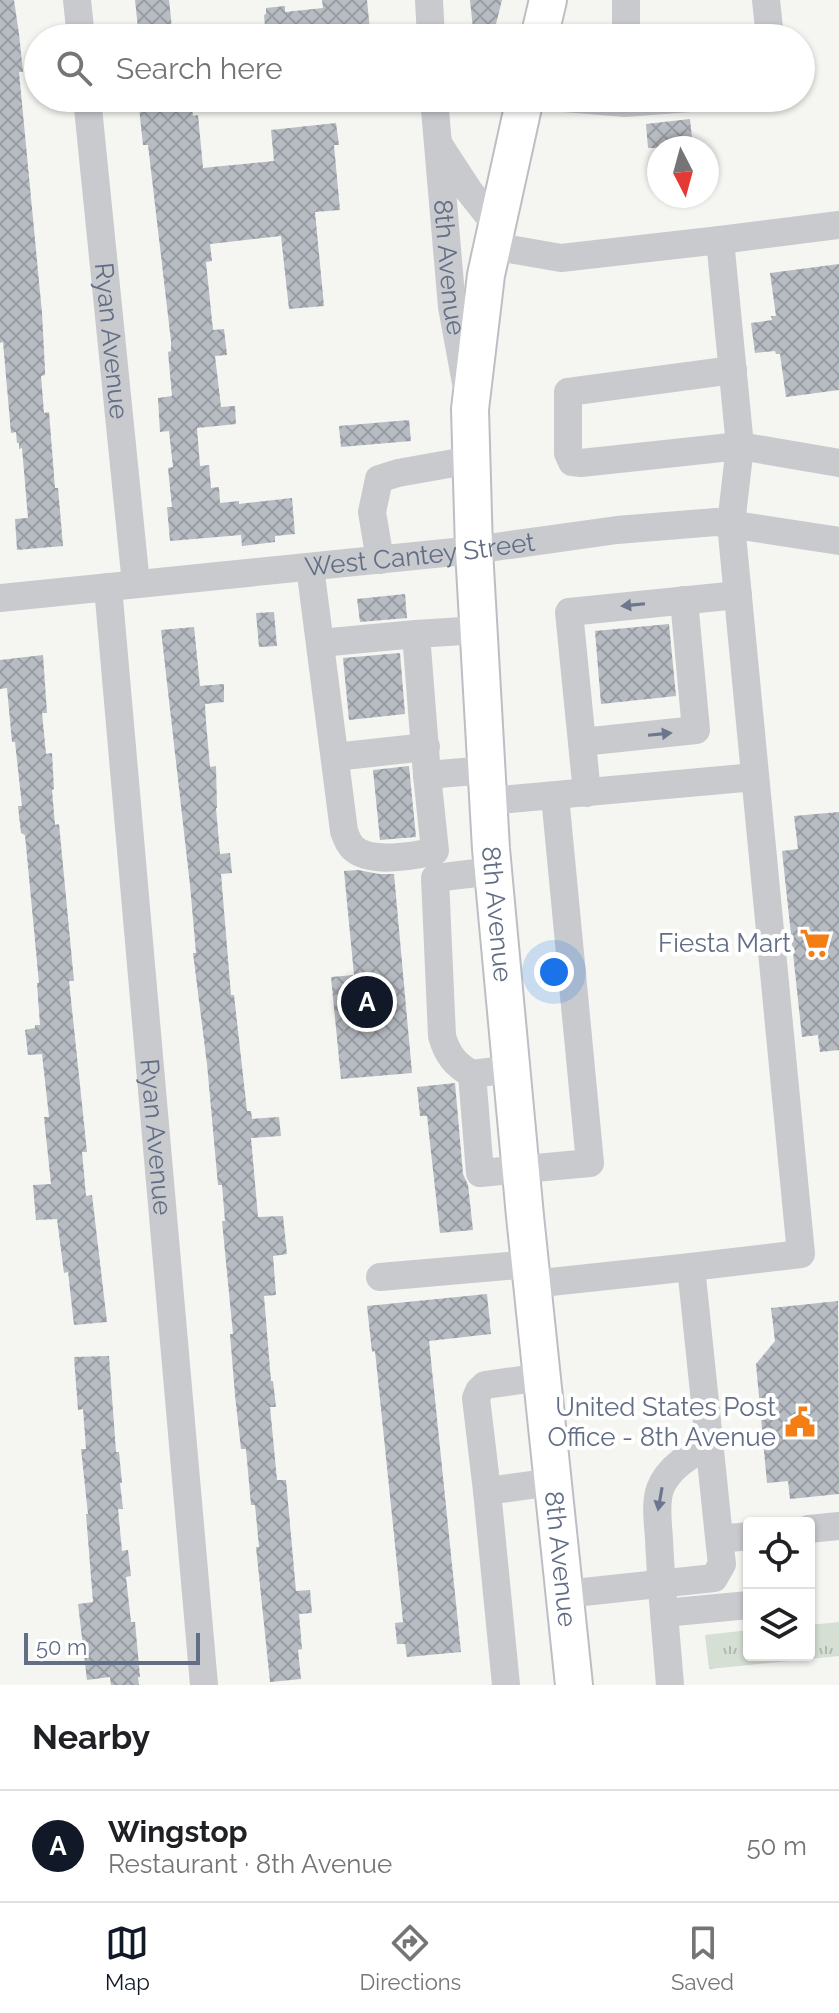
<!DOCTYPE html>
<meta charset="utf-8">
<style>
:root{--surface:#fff;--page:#f6f6f6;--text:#202124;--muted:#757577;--line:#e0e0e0;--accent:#111827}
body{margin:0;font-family:Raleway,sans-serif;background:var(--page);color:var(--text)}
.controls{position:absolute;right:24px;bottom:24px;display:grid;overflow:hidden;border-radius:8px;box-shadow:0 2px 6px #0004}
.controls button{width:72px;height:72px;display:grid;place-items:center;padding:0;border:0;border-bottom:2px solid var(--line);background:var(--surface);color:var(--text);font:40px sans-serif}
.compass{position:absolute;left:647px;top:136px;width:72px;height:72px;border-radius:50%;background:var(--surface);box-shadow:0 2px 6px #0004;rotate:174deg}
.scale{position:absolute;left:24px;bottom:20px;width:176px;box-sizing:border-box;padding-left:8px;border:4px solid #626e86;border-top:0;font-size:22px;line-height:28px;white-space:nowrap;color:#626e86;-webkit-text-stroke:6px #fff;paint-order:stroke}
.you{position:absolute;left:554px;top:972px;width:28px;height:28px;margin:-20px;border:6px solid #fff;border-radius:50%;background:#1a73e8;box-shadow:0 0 0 12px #1a73e833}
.badge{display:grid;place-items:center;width:52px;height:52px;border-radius:50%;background:var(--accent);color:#fff;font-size:26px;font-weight:700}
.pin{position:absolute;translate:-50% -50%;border:4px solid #fff;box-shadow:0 2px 8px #0006}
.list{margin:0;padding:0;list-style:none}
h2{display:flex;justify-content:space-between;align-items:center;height:104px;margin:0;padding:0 32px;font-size:34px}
h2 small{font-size:26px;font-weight:400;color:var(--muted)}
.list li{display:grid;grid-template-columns:52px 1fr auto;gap:24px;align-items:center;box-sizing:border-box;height:112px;padding:0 32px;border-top:2px solid var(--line)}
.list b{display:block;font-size:30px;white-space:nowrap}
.list p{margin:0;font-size:26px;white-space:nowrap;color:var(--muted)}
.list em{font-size:26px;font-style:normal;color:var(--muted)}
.icon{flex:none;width:44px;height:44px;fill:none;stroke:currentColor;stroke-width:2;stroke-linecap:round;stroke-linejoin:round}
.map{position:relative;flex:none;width:839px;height:1685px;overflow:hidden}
.search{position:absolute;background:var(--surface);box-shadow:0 2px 6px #0004;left:24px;right:24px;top:24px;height:88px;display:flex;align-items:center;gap:20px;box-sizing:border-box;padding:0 28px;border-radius:44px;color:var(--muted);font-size:30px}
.sheet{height:216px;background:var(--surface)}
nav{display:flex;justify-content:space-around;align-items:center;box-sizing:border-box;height:112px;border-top:2px solid var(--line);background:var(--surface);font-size:22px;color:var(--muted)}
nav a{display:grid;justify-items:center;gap:4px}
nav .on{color:var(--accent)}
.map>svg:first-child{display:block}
</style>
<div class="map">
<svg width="839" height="1685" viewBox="0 0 839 1685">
<defs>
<pattern id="grass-tufts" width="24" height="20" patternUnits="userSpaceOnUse" patternTransform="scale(2)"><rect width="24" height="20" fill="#d5dfd3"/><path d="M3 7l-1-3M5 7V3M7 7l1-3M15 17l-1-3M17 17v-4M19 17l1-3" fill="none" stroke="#b0b9b1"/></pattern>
<pattern id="building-cross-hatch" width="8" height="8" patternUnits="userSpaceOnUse" patternTransform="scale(2)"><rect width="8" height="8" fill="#b7bcc2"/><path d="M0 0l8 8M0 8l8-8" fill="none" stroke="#989da3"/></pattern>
</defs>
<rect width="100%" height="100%" fill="#f5f6f2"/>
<path fill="url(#grass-tufts)" d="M839,1622v34l-130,13 -4,-34 44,-5v25h60v-30z"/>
<path fill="url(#building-cross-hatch)" d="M0,0h14l5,34 4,38h-4l23,241 3,57v5l-4,1 3,37 5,-1 6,76h3l5,58 -46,4 -2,-31 13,-1 -6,-70 -3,1v-6h-2l-1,-11 -5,1 -8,-91 -3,1z
M135,0h34l4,38h-34z
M322,0h45l3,30 -79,8h-25l-2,-23 2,-1v-6l19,-2v6l38,-4z
M470,0h32l-7,28 -22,1z
M138,98h53l2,18 5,-1 5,53 71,-7 -3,-31 65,-7 3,22h-5l6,65 -25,2 9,94 -35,3 -8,-73 -71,8 2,17 -6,1 7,68 11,-1 3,26 -12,1 6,51 14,-1 1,18 -39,4 3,38 9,-1 2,23 8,-1 1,16 19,-2v3l53,-6 3,36 -20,2v6l-33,4 -1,-11 -71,6 -3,-34h5l-4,-39 5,-1 -4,-36 -9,1 -2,-34 14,-2 -4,-44 3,-1v-10l-23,-196h-5z
M690,119l3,29h-45l-2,-24z
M839,264v126l-53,7 -6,-43h-4l-1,-3 -20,2 -4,-30 21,-3 -1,-4h5l-6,-43z
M409,420l2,21 -70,6 -2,-21z
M405,594l2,24 -47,4 -3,-23z
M274,612l3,34 -18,1 -3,-34z
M669,624l7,72 -75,8 -6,-73z
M194,627l6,59 24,-2v18l-19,2 1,18 4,45 6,-1 1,42h-1l4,46 10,-1 2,20 -11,1 10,121h3l13,116h4l1,8 27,-2 2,19 -30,2 7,79 25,-1 4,38 -14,2 3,39 -12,1 7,85h2l3,26h-6l7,73h9l10,111 14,-1 2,23 -13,1 3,35 -4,1 3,29 -31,3 -14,-135h3l-4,-42h-4l-5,-56h-5l-6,-54 -5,-61h3l-11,-113h3l-3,-36h-4l-11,-121 -14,-111h3l-6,-68 -29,-255z
M400,653l5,61 -56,6 -6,-62z
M43,655l4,58h-5l4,41 6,-1 2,36 -2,1 3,35 4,-1 15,157h-5l18,171h-5l4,44 6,-1 15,127 -33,3 -6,-53 -4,1 -7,-54 -21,1 -3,-35 18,-1 -7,-67h5l-7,-63 -14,1 -3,-25 10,-2v-3h5l-3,-42h2l-14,-148 -4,-2 -3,-27h4l-7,-64h-3l-5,-54 -7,1v-29z
M409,766l7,71 -36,3 -7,-70z
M839,812v238l-19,2 -2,-17 -16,2 -20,-186 16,-2 -4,-33z
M358,870l21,4h15l18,199 -71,6 -10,-102 23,-2 -10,-104z
M455,1083l8,91 5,11 5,45 -33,3 -13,-117h-7l-3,-29z
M487,1294l4,40 -62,7 32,311 -54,5 -2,-13h-8l-2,-21 8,-1 -28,-271 -3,1 -5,-46z
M838,1301l1,193 -49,5 -2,-18 -21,2 -11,-119 19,-23 -4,-33z
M109,1356l7,96h3l3,31h-2l3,26h-5l4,42 6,-1 3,26 -5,1 5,45h4l5,55h-2l1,8h-28l-1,-8 -23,3 -9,-76 15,-2 -7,-88h2l-7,-65h5l-3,-40 -5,1 -4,-53z"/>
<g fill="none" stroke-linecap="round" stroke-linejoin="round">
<g stroke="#bcbec3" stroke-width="40">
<g id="major">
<path d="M539,38l9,-38"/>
<path id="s5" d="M525,98l-39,177 -16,134 4,141 17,299 34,367 49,469"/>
</g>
</g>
<g stroke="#c8cace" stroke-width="28">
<path d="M77,0l4,38"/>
<path d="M429,0l2,38"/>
<path d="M766,0l4,38"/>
<path d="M626,38v-38"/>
<path id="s1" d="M87,98l49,486"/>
<path id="s2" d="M434,98l18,209 14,76"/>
<path d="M564,98l61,5 65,-5"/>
<path d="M439,145l30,46 28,35"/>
<path d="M720,240l119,-15"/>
<path d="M492,246l69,12 159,-18 20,206 -9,78 70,730 -110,13 29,280 2,17 -8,14 -149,16"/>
<path d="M733,370l-165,22v61l4,9 9,1 159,-17 99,17"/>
<path d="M380,560l-8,-48 7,-33 19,-6 73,-13"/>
<path d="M310,567l34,264c2,6 4,12 9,17 17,16 61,8 82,3l-8,-76 60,-5"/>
<path id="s3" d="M108,587l96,1098"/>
<path id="s4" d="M0,598l474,-48 143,-20 99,-8 123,19"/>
<path d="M320,643l96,-9"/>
<path d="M582,742l114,-12 -12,-130"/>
<path d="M335,757l91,-10"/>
<path d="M427,775l-11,-141 63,-4"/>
<path d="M587,793l-18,-181 169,-17"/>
<path d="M489,801l266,-24"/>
<path d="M511,1069l-39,5 8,99 110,-10 -35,-367"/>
<path d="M472,1074c-17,-9 -25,-20 -30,-38l-7,-158 58,-7"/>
<path d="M380,1277l150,-13"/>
<path d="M532,1284l159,-17"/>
<path d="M487,1491l-11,-93 3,-7 6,-6 57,-8"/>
<path d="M809,1529l30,-3"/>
<path d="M720,1539l29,-3"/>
<path d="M664,1613c-2,-25 -4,-50 -5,-74 -1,-16 -4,-35 1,-50 8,-21 31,-36 50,-43"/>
<path d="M506,1685l-19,-194 66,-9"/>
<path d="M670,1685l-6,-72 85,-8"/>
</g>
<use href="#major" stroke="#fff" stroke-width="36"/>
</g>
<defs><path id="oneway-solid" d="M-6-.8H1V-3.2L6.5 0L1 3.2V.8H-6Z" transform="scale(2)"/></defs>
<g fill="#6c778d">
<use href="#oneway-solid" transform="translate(633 605) rotate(174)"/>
<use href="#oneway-solid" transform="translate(660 734) rotate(-6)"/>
<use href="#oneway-solid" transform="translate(660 1499) rotate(100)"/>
</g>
<defs>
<g id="supermarket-bare" transform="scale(2.4)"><path d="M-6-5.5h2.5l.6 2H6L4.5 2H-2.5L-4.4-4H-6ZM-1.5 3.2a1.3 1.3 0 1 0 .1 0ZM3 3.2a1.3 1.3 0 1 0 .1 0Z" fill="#f47e14" stroke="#fff" stroke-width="2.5" paint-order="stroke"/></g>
<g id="civic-bare" transform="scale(2.4)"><path d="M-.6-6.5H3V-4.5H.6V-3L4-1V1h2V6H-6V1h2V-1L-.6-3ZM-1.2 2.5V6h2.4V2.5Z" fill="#f47e14" stroke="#fff" stroke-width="2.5" paint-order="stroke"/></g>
</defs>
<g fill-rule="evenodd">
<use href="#supermarket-bare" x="815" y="943"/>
<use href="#civic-bare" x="800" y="1422"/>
</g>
<g text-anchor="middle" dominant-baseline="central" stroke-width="8" stroke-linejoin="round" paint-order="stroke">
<g font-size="26" fill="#626e86" stroke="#fff">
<text stroke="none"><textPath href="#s2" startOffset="170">8th Avenue</textPath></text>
<text stroke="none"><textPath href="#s1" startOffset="244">Ryan Avenue</textPath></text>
<text stroke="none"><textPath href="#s4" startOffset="422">West Cantey Street</textPath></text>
<text stroke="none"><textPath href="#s5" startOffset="822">8th Avenue</textPath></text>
<text stroke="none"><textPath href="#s3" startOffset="552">Ryan Avenue</textPath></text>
<text stroke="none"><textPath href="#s5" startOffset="1470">8th Avenue</textPath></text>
</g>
<g font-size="26" fill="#626e86" stroke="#fff" text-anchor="end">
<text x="791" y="943">Fiesta Mart</text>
<text x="776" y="1407">United States Post<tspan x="776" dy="30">Office - 8th Avenue</tspan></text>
</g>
</g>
</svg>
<div class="controls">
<button><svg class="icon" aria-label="locate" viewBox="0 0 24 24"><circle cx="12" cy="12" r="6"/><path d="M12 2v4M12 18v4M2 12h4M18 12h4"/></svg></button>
<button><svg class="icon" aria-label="layers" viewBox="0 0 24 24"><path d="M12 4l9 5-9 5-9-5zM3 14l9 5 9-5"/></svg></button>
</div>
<svg class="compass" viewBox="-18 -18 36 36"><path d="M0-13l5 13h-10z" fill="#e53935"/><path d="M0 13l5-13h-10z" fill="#757577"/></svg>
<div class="scale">50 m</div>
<div class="you"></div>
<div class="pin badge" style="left:367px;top:1002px">A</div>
<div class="search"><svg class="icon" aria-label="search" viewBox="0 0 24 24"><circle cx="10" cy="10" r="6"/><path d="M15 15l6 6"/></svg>Search here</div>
</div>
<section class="sheet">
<h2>Nearby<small></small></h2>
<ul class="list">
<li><span class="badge">A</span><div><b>Wingstop</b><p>Restaurant · 8th Avenue</p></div><em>50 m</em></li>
</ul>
</section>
<nav>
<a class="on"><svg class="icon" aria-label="map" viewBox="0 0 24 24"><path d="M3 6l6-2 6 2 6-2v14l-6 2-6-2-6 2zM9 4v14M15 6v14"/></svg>Map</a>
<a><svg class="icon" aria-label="directions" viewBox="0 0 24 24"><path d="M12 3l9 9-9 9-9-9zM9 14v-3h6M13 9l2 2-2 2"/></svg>Directions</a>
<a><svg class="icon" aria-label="saved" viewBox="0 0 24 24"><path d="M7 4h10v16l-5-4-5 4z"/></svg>Saved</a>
</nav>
